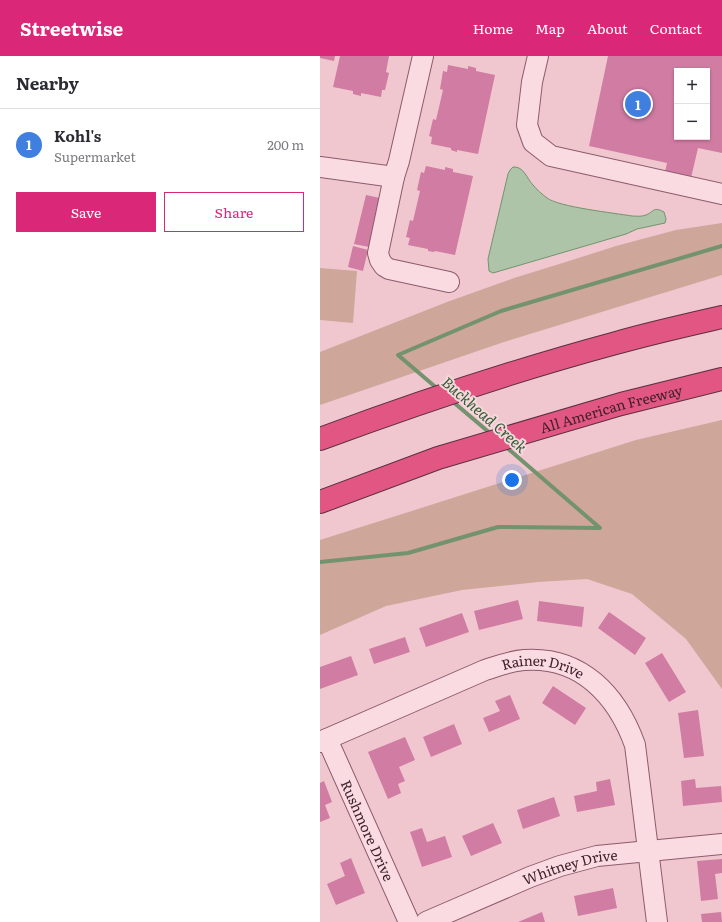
<!DOCTYPE html>
<meta charset="utf-8">
<style>
:root{--surface:#fff;--page:#f2f2f3;--text:#2b2b33;--muted:#7c7c81;--line:#e1e1e2;--accent:#db2777}
body{margin:0;font-family:Literata,serif;background:var(--page);color:var(--text)}
.controls{position:absolute;right:12px;top:12px;display:grid;overflow:hidden;border-radius:0px;box-shadow:0 1px 3px #0004}
.controls button{width:36px;height:36px;display:grid;place-items:center;padding:0;border:0;border-bottom:1px solid var(--line);background:var(--surface);color:var(--text);font:20px sans-serif}
.you{position:absolute;left:192px;top:424px;width:14px;height:14px;margin:-10px;border:3px solid #fff;border-radius:50%;background:#1a73e8;box-shadow:0 0 0 6px #1a73e833}
.badge{display:grid;place-items:center;width:26px;height:26px;border-radius:50%;background:var(--accent);color:#fff;font-size:13px;font-weight:700}
.pin{position:absolute;translate:-50% -50%;border:2px solid #fff;box-shadow:0 1px 4px #0006}
.list{margin:0;padding:0;list-style:none}
h2{display:flex;justify-content:space-between;align-items:center;height:52px;margin:0;padding:0 16px;font-size:17px}
h2 small{font-size:13px;font-weight:400;color:var(--muted)}
.list li{display:grid;grid-template-columns:26px 1fr auto;gap:12px;align-items:center;box-sizing:border-box;height:72px;padding:0 16px;border-top:1px solid var(--line)}
.list b{display:block;font-size:15px;white-space:nowrap}
.list p{margin:0;font-size:13px;white-space:nowrap;color:var(--muted)}
.list em{font-size:13px;font-style:normal;color:var(--muted)}
.actions{display:flex;gap:8px;padding:12px 16px}
.actions a{flex:1;padding:9px 0;border:1px solid var(--accent);border-radius:0px;text-align:center;font-size:14px;color:var(--accent)}
.actions .main{background:var(--accent);color:#fff}
.map{position:relative;flex:none;width:402px;height:866px;overflow:hidden}
header{display:flex;align-items:center;gap:24px;box-sizing:border-box;height:56px;padding:0 20px;background:var(--accent);color:#fff}
header strong{font-size:19px}
nav{display:flex;gap:22px;margin-inline-start:auto;font-size:14px}
main{display:flex}
aside{flex:1;background:var(--surface)}
.map>svg:first-child{display:block}
</style>
<header>
<strong>Streetwise</strong>
<nav><a>Home</a><a>Map</a><a>About</a><a>Contact</a></nav>
</header>
<main>
<aside>
<h2>Nearby<small></small></h2>
<ul class="list">
<li><span class="badge" style="background:#3f7fe0">1</span><div><b>Kohl's</b><p>Supermarket</p></div><em>200 m</em></li>
</ul>
<div class="actions"><a class="main">Save</a><a>Share</a></div>
</aside>
<div class="map">
<svg width="402" height="866" viewBox="0 0 402 866">
<rect width="100%" height="100%" fill="#f0c7ce"/>
<path fill="#cfa69a" d="M402,167v52l-218,67 -184,63v-53l127,-50 67,-24 55,-17 47,-15 60,-16z
M0,212l37,3 -4,52 -33,-3z
M402,364v269l-36,-50 -54,-45 -45,-15 -49,3 -76,8 -76,16 -66,29v-95l316,-100z"/>
<path fill="#adc4a8" stroke="#73936e" d="M193,111c11,-1 14,12 20,18 4,5 9,9 14,13 12,9 67,15 85,18 4,0 9,1 14,-1 8,-3 7,-9 18,-3l2,7 -1,4 -28,6 -11,5 -133,39 -4,-2 -1,-12 20,-85 2,-4z"/>
<g fill="none" stroke-linecap="round" stroke-linejoin="round">
<path stroke="#73936e" stroke-width="4" d="M119,334l-41,-35 103,-44 221,-65
M132,345l39,33
M0,506l88,-9 90,-26 102,1 -95,-82"/>
</g>
<path fill="#d07ca3" fill-rule="evenodd" d="M0,0h15l-1,5 -14,-3z
M20,0h49l-3,16 3,1 -4,17h-3l-1,7 -20,-4v3l-8,-2v-3l-20,-4z
M288,0h114v97l-24,-5 -7,30 -26,-6 2,-9 -78,-17zM357,15h30v66h-30z
M128,9l20,4v-3l8,2v3l19,4 -17,79 -21,-4v2l-6,-2v-2l-20,-4 1,-7 -3,-1 4,-17 3,1 7,-30 -3,-1 3,-18 4,1z
M106,110l19,4v-3l8,2v3l20,4 -18,79 -20,-4 -1,1 -6,-1v-2l-20,-4 2,-7 -4,-1 4,-17 3,1 7,-30 -3,-1 4,-18 3,1z
M46,139l14,3 -11,49 -15,-3z
M33,190l15,4 -5,21 -15,-4z
M198,544l5,19 -44,11 -5,-19z
M219,545l45,6 -2,20 -45,-6z
M289,556l37,26 -11,17 -37,-27z
M142,557l7,19 -43,15 -7,-19z
M85,581l5,15 -36,12 -5,-15z
M342,597l24,39 -17,10 -24,-39z
M31,600l7,19 -38,14v-22z
M233,630l33,22 -11,17 -33,-22z
M190,639l10,24 -31,13 -6,-14 17,-7 -5,-10z
M378,654l6,46 -20,2 -6,-45z
M134,668l8,20 -31,13 -8,-20z
M85,681l10,23 -16,7 6,14 -7,3 3,9 -13,6 -20,-47z
M290,723l5,26 -38,7 -3,-16 23,-5 -1,-9z
M375,723l1,9 25,-2 1,16 -39,4 -2,-25z
M4,725l8,21 -7,3 5,13 -10,4v-39z
M234,741l6,19 -37,13 -6,-19z
M173,767l9,20 -31,13 -9,-20z
M102,772l5,14 18,-6 7,21 -30,10 -12,-35z
M31,802l14,35 -29,12 -9,-21 18,-8 -5,-13z
M402,803v14l-7,1 3,25 -17,2 -4,-40z
M293,832l4,20 -39,8 -4,-20z
M222,856l3,10h-27z
M401,856l1,10h-20l-1,-8z"/>
<g fill="none" stroke-linecap="round" stroke-linejoin="round">
<g stroke="#8d5b6d" stroke-width="22">
<g id="minor">
<path d="M218,0l-6,26 -5,43 6,17 18,14 171,38"/>
<path d="M0,111l74,10 5,-16 24,-105"/>
<path d="M74,121l-16,76 2,7 4,6 5,3 60,13"/>
<path id="s1" d="M7,683l82,183"/>
<path id="s2" d="M0,686l165,-72c13,-4 25,-9 39,-10 57,-4 93,35 111,85l22,177"/>
<path id="s3" d="M106,866l104,-45 30,-11 37,-10 125,-12"/>
</g>
</g>
<g stroke="#5b2f41" stroke-width="24">
<g id="highway">
<path d="M0,383c97,-36 196,-69 296,-96 35,-10 71,-18 106,-26"/>
<path id="s4" d="M0,446l118,-44 183,-54 101,-25"/>
</g>
</g>
<use href="#minor" stroke="#fadbe1" stroke-width="20"/>
<use href="#highway" stroke="#e15683" stroke-width="22"/>
</g>
<g text-anchor="middle" dominant-baseline="central" stroke-width="4" stroke-linejoin="round" paint-order="stroke">
<g font-size="14" fill="#3d1f2b" stroke="#f7d7dd">
<text stroke="none"><textPath href="#s4" startOffset="306">All American Freeway</textPath></text>
<text stroke="none"><textPath href="#s2" startOffset="240">Rainer Drive</textPath></text>
<text stroke="none"><textPath href="#s1" startOffset="100">Rushmore Drive</textPath></text>
<text stroke="none"><textPath href="#s3" startOffset="155">Whitney Drive</textPath></text>
</g>
<g font-size="15" font-style="italic" fill="#2e5d31" stroke="#f7d7dd">
<text transform="translate(165 358) rotate(41)">Buckhead Creek</text>
</g>
</g>
</svg>
<div class="controls">
<button>+</button>
<button>−</button>
</div>
<div class="you"></div>
<div class="pin badge" style="left:318px;top:48px;background:#3f7fe0">1</div>
</div>
</main>
